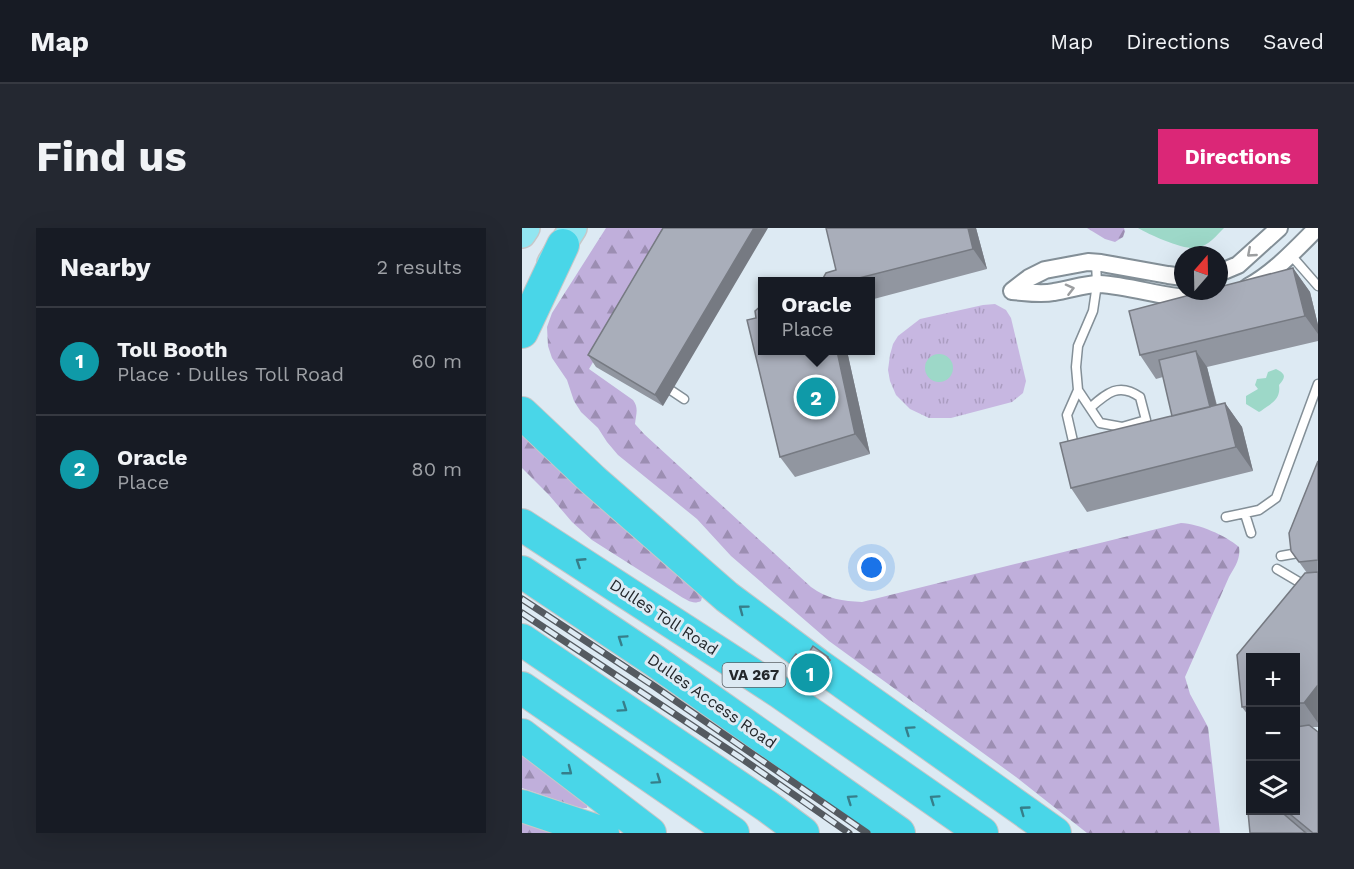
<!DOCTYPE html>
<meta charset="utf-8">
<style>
:root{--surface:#171b24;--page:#242831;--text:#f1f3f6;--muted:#9ea1a6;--line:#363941;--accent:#db2777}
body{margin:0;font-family:"Work Sans",sans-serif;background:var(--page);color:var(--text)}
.controls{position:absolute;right:18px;bottom:18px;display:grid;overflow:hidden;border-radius:0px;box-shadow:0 6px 24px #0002}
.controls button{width:54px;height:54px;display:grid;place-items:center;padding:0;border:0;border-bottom:2px solid var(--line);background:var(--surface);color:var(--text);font:30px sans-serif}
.compass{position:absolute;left:652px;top:18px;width:54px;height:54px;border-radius:50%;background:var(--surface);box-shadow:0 6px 24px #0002;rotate:20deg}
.you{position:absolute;left:350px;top:340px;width:21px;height:21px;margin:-15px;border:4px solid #fff;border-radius:50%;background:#1a73e8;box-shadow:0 0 0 9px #1a73e833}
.badge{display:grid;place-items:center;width:39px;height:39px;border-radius:50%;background:var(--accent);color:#fff;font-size:20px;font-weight:700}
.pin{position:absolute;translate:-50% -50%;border:3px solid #fff;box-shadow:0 2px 6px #0006}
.popup{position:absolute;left:236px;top:49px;width:117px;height:78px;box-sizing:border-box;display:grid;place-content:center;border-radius:0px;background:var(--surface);filter:drop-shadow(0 2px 4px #0005);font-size:20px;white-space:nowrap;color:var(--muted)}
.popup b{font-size:22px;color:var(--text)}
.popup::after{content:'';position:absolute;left:50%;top:100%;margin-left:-12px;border:12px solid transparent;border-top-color:var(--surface)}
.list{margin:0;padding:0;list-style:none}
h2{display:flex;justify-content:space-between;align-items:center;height:78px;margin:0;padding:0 24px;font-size:26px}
h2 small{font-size:20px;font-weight:400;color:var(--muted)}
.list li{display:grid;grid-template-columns:39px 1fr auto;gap:18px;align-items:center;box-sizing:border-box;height:108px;padding:0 24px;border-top:2px solid var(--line)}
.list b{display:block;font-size:22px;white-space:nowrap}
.list p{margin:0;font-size:20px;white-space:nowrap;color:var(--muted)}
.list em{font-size:20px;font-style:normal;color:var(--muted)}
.icon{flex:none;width:33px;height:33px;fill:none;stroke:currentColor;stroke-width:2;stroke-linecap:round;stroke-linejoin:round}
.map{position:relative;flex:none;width:796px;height:605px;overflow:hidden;border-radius:0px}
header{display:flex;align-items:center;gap:36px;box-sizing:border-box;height:84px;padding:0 30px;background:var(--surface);border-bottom:2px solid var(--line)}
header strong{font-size:28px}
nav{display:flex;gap:33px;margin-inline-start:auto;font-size:21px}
.intro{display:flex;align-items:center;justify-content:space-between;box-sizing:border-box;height:144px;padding:0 36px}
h1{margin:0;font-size:42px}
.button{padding:15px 27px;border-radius:0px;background:var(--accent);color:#fff;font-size:21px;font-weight:700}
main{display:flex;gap:36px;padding:0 36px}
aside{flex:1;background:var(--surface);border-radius:0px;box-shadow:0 6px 24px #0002}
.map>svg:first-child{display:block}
</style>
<header>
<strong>Map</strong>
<nav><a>Map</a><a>Directions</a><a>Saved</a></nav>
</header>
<div class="intro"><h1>Find us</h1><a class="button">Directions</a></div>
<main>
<aside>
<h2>Nearby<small>2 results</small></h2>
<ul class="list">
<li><span class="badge" style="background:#0f9aa8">1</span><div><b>Toll Booth</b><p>Place · Dulles Toll Road</p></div><em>60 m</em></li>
<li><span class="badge" style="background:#0f9aa8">2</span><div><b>Oracle</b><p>Place</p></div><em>80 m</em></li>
</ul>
</aside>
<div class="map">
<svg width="796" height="605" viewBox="0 0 796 605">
<defs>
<pattern id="grass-tufts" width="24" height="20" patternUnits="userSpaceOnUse" patternTransform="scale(1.5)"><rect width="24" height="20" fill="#c7b7e1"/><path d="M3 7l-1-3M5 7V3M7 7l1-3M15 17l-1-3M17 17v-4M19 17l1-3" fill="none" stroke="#ab9dc1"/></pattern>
<pattern id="forest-firs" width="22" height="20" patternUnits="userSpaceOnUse" patternTransform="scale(1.5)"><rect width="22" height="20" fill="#c0afdb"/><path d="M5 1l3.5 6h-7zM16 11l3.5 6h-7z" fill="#9c8eb2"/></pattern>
</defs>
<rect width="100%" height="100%" fill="#ddeaf3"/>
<path fill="url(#grass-tufts)" d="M473,76l11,6 5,8 15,63 -3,12 -11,9 -61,16h-22l-19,-9 -14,-14 -6,-14 -2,-11 2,-15 3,-11 5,-8 22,-17 63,-14z"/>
<path fill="url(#forest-firs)" d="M84,0h66l-83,141 44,31c6,8 3,14 2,24l9,10 167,153c16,12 32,14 51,15l319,-79c18,1 44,12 58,24 2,12 -5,21 -10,30l-44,100 5,17 18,33 12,106h-133l-71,-56 -187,-136 -98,-85 -34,-37 -79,-64 -11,-13 -9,-14 -17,-16 -7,-11 -7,-21 -15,-22 -4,-12 -1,-19 5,-14z
M565,0h37l1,3 -2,6 -8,5 -10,-3z
M0,202l181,163 -2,8c-8,4 -14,-1 -21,-5l-88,-56 -20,-18 -23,-27 -27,-27z
M0,523l65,53v4h-5l-8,-2 -52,-18z
M0,589l53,16h-53z"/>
<path fill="#9dd8c8" d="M616,0h86c-7,7 -16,18 -27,20 -14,2 -47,-13 -59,-20z
M403 140a14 14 0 1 1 28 0a14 14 0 1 1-28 0Z
M754,141c10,5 10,8 3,16 2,14 -7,18 -18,26l-2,1 -13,-8v-8l12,-7 -3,-4 2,-6 9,-1 2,-6z"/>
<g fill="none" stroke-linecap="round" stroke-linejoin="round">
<g stroke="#838f97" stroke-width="11">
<path id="service" d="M768,26l28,32
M150,163l12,8
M568,180c17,-15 29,-26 50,-11l6,23 -24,7 -22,-4 -22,-33 -2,-23 2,-21 15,-35 4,-27 -1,-22
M553,222l-8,-35 11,-25
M723,286l6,19
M704,289l33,-7 17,-12 42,-114
M759,328l17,-3
M755,341l27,16 14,-1"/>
</g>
<g stroke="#838f97" stroke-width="20">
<path id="minor" d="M697,45l19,-8 41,-37
M726,59c26,-14 48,-38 69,-59
M490,63c14,1 28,4 42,1 15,-2 30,-8 45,-8 35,2 67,15 102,15
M490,63l17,-13 16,-8 43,-8 13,1 67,12 15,2"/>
</g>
<g stroke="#c6c7c8" stroke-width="30">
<path id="primary" d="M0,6l4,-6
M29,35l22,-35"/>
</g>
<g stroke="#c6c7c8" stroke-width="34">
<path id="motorway" d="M0,104l41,-87
M0,185l71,67 134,117 90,67 238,169
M0,297l259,168 201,140
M0,344l133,89 244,172
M0,412l246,167 35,26
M0,460l211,145
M0,507l128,98
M0,578l81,27"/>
</g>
<use href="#service" stroke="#fff" stroke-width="8"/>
<use href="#minor" stroke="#fff" stroke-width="16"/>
<use href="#primary" stroke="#92e6f1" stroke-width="27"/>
<use href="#motorway" stroke="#49d6e8" stroke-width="32"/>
<g stroke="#545a60" stroke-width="7">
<path id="rail" d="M0,371l132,87 213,147
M0,385l219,145 108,75"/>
</g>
<use href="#rail" stroke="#ddeaf3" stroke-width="4.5" stroke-dasharray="14" stroke-linecap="butt"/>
</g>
<path fill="#9196a0" d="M141,0v178l-67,-39 -8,-12z
M454,0l11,41 -117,31v-18h-49z
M771,40l17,24 8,33v16l-111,26 10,38 8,-2 17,24 11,44 -166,41 -16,-24 101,-72 -9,-39 -7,2 -16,-24z
M240,77v46h85l23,103 -75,23 -15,-20 -33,-137 9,-2 -1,-7z
M796,233v266h-6l6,5v101h-68l-3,-32 4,-1v10h45v-153h-45v62l-9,-12 -5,-52 68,-82h2l-16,-22 -2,-18z
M306,429l3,3 -15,21 -16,-11 -8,-11 12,1z"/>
<path fill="#767a82" d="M232,0h14l-105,178 -8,-11z
M446,0h8l11,41 -14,-20z
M771,40l17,24 8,33v9l-13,-18z
M315,123h10l23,103 -15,-20z
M674,123l11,16 16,65 -11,-16z
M703,175l17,24 11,44 -17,-24z
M306,429l3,3 -12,16 -2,-3z
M289,437l8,11 -3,5 -8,-11z
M796,457v38l-14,-20z"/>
<path fill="#a9aeba" stroke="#767a82" stroke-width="1.5" d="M141,0h91l-99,167 -67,-40z
M304,0h142l5,21 -122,31v2h-30l5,-9 10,-3z
M771,40l12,48 -165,39 -11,-44 76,-20h14v-4z
M240,77v46h75l18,83 -75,23 -33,-137 9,-2 -1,-7z
M674,123l14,56 -38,9 -13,-56z
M703,175l11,44 -165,41 -11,-45z
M796,233v99l-19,2 -8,-11 -2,-18z
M796,344v113l-14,18h-8v-46h-45v49l-9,1 -5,-52 68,-82z
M291,418l15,11 -11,16 -6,-8 -7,-5z
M274,426l15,11 -3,5 -16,-11z
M787,497l9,7v101h-5l-28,-23h11v-83z
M725,503h4v21z
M729,572v10h28l27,23h-56l-3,-32z"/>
<defs><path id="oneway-chevron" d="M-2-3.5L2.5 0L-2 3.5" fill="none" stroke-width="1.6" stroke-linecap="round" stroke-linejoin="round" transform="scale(1.5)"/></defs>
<g stroke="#9c9ea0">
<use href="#oneway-chevron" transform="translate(729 25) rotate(139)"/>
<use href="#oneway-chevron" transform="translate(548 61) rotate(-14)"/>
</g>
<g stroke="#367e8a">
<use href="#oneway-chevron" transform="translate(58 334) rotate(-147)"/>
<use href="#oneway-chevron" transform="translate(221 381) rotate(-143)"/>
<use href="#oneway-chevron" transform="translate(100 411) rotate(-146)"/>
<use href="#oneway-chevron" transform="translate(101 480) rotate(34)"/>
<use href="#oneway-chevron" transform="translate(387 502) rotate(-145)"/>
<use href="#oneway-chevron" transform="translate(46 543) rotate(38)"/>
<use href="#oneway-chevron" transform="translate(135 552) rotate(35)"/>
<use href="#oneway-chevron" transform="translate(329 571) rotate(-145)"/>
<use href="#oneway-chevron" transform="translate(412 571) rotate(-145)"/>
<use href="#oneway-chevron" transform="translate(502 582) rotate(-144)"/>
</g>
<g text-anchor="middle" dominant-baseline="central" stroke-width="6" stroke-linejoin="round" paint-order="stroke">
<rect fill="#ddeaf3" stroke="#5b6267" stroke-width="1.5" x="200.5" y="435" width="63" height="24" rx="4.5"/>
<g font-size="15" font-weight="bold" fill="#23272b">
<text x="232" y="447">VA 267</text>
</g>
<g font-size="16" fill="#23272b" stroke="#ddeaf3">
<text transform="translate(142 389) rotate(33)">Dulles Toll Road</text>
<text transform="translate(190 473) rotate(35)">Dulles Access Road</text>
</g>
</g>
</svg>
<div class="controls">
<button>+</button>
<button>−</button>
<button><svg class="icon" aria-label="layers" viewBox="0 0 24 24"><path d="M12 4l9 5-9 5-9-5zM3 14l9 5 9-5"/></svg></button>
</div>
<svg class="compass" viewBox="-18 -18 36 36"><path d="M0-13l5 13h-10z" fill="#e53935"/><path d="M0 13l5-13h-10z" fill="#9ea1a6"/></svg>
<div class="you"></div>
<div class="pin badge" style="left:288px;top:445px;background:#0f9aa8">1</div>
<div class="pin badge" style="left:294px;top:169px;background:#0f9aa8">2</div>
<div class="popup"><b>Oracle</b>Place</div>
</div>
</main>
